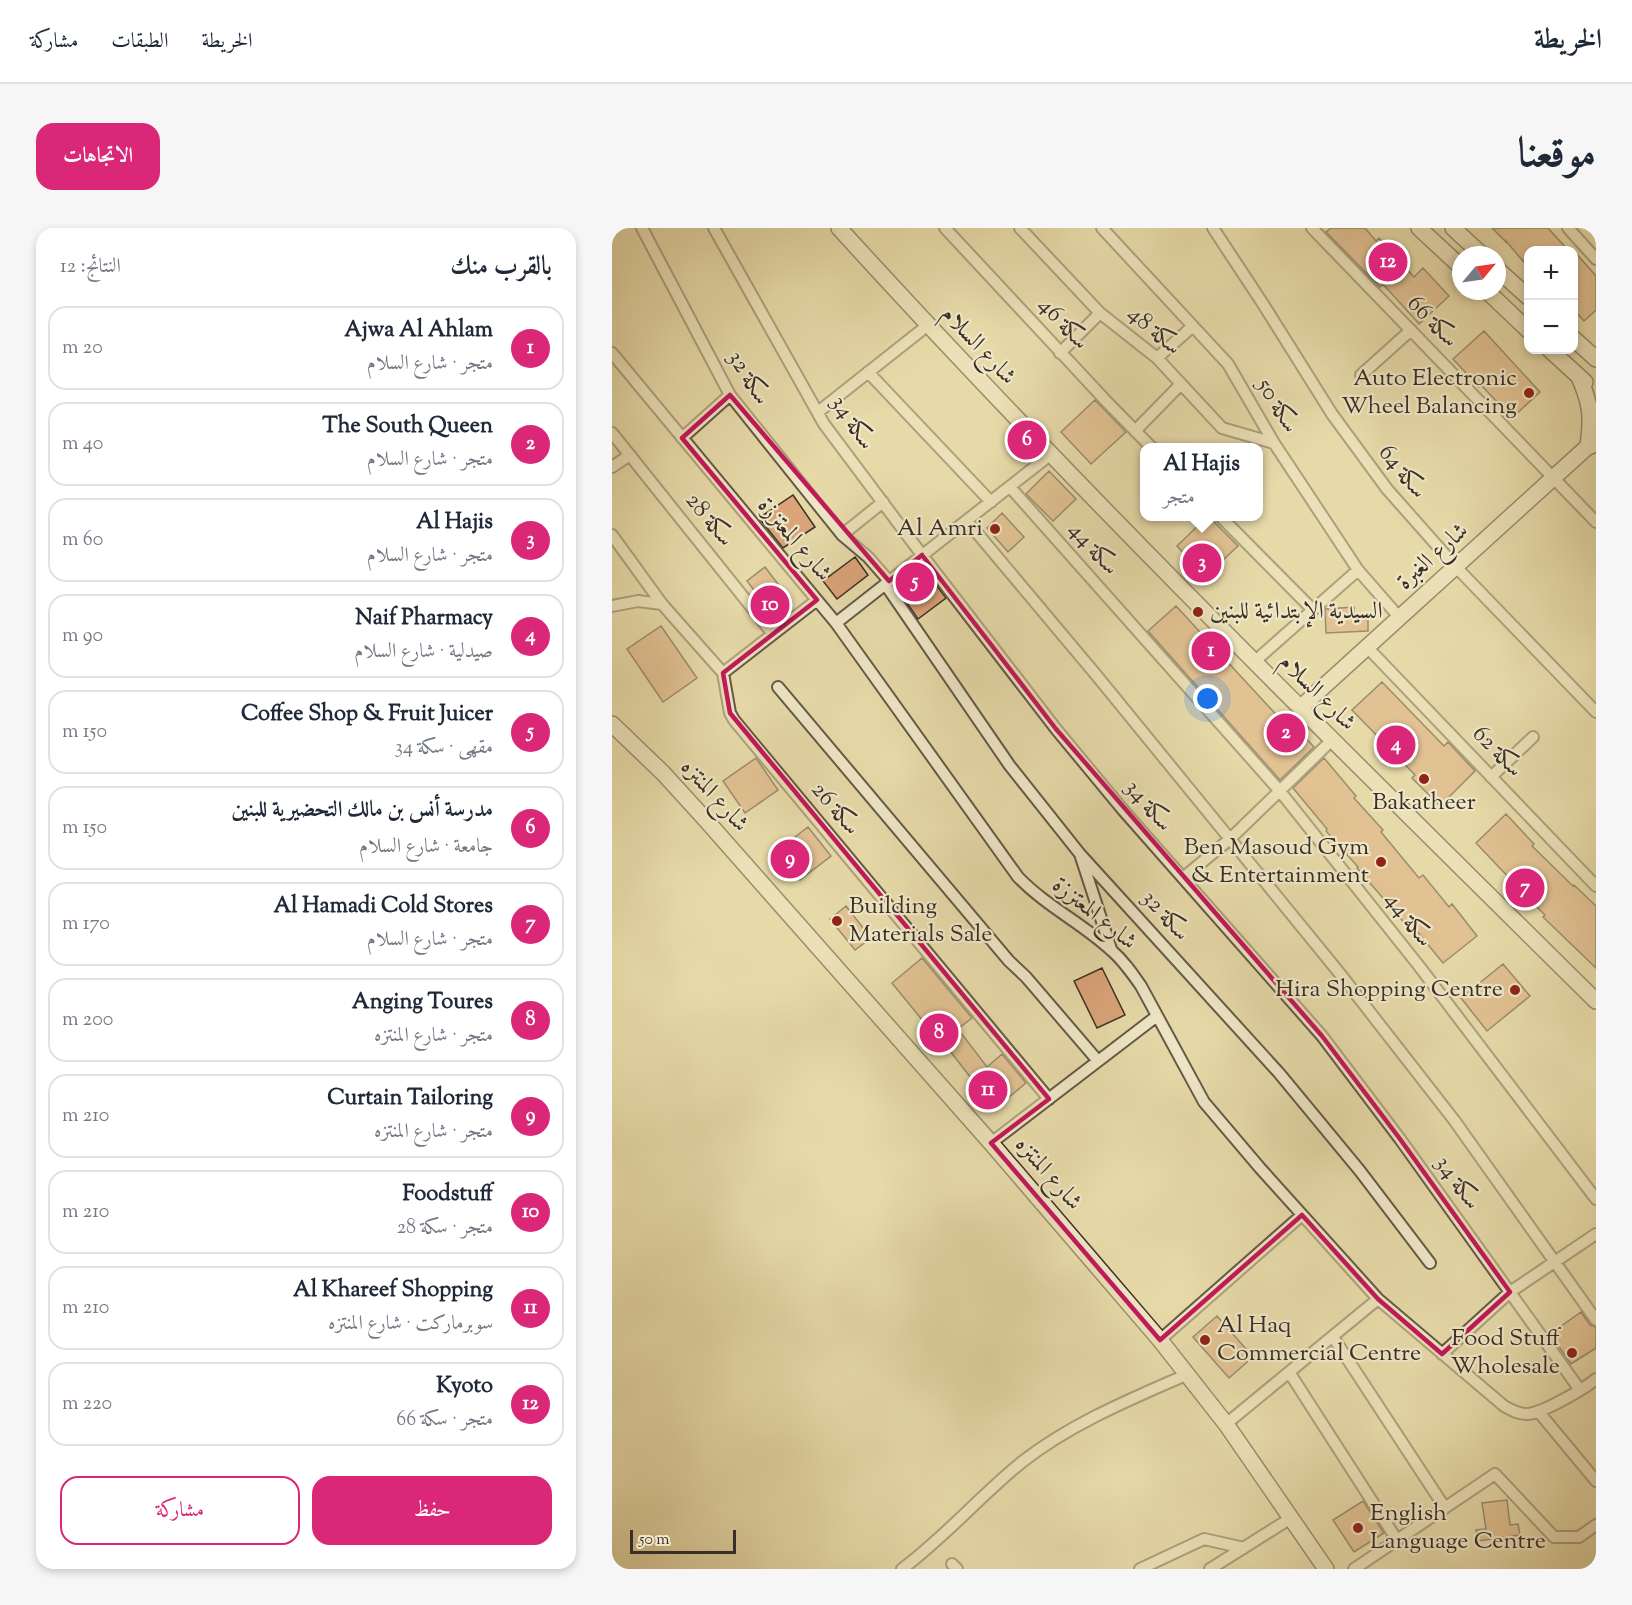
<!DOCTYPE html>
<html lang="ar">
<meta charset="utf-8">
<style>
:root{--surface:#fff;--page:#f6f6f7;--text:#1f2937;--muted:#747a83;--line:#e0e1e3;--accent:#db2777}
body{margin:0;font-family:"Sorts Mill Goudy",Amiri,serif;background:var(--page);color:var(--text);direction:rtl}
.controls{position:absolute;right:18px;top:18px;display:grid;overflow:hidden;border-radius:12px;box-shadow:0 3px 9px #0003}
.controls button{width:54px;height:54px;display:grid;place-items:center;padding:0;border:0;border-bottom:2px solid var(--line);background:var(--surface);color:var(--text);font:30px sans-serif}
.compass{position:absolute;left:840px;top:18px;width:54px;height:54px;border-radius:50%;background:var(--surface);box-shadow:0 3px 9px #0003;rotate:61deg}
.scale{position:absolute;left:18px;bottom:15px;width:106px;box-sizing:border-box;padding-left:6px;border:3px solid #3a2f26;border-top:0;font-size:16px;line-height:21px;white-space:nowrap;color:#3a2f26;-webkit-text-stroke:4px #efe7c7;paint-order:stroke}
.you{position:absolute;left:596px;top:471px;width:21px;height:21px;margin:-15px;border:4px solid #fff;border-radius:50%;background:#1a73e8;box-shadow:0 0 0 9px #1a73e833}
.badge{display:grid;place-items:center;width:39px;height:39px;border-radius:50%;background:var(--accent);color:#fff;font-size:20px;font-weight:700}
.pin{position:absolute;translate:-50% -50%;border:3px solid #fff;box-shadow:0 2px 6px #0006}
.popup{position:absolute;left:528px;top:215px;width:123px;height:78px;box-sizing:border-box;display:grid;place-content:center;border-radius:12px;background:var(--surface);filter:drop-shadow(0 2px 4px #0005);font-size:20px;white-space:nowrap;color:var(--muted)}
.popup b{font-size:22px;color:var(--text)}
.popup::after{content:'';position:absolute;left:50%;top:100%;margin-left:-12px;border:12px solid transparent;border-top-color:var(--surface)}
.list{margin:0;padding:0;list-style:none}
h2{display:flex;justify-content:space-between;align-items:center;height:78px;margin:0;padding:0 24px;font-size:26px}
h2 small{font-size:20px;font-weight:400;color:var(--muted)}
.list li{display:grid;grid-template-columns:39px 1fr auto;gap:18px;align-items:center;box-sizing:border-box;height:84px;margin:0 12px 12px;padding:0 12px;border:2px solid var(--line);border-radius:18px}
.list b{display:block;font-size:22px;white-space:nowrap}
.list p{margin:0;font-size:20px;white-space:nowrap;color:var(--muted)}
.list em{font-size:20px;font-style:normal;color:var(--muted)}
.actions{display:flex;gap:12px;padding:18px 24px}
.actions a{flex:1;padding:14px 0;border:2px solid var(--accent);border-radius:18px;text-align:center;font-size:21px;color:var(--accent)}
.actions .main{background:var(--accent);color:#fff}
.map{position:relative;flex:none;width:984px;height:1341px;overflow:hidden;direction:ltr;border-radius:18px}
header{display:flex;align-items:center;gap:36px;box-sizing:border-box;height:84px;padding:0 30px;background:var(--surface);border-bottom:2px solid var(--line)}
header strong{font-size:28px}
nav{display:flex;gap:33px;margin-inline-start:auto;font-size:21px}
.intro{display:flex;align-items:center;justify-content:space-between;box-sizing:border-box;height:144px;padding:0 36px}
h1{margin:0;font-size:42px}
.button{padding:15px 27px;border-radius:18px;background:var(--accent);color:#fff;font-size:21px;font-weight:700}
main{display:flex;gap:36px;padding:0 36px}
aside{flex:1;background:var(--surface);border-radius:18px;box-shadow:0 3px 9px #0003}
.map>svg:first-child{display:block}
</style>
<header>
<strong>الخريطة</strong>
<nav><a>الخريطة</a><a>الطبقات</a><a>مشاركة</a></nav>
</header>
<div class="intro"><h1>موقعنا</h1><a class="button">الاتجاهات</a></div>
<main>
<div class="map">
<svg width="984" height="1341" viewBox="0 0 984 1341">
<rect width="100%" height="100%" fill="#e7daa9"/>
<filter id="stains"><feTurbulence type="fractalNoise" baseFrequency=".00333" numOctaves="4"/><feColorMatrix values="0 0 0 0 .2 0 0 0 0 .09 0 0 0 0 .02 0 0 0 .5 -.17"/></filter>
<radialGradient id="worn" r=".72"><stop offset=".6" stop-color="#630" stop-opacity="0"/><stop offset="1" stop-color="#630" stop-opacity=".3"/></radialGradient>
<path fill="#dba479" stroke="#3a2f26" stroke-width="1.5" d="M719,0h34l11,13 3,-3 35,39 9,-9 26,28 -30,28 -36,-40 -3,3 -54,-55z
M880,0h56l20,22h-40v17l-22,-26v1z
M962,23l22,25v34l-12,11 -10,-11z
M872,103l56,61 -28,26 -31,-33 -2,2 -26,-28z
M483,172l31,32 -35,32 -30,-32z
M437,243l27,28 -23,22 -27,-27z
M181,267l22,32 -32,21 -24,-30z
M390,285l22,24 -16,15 -21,-24z
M596,288l30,30 -33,31 -28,-31z
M243,329l13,18 -31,24 -14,-18z
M153,339l23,30 -18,14 -23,-30z
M311,340l23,30 -28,21 -22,-32z
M564,378l107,116 4,-4 27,29 -34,33 -132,-149z
M742,379v13l14,-1v12l-42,2 -1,-24z
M49,398l36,52 -34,24 -36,-53z
M770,454l62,64 4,-4 27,29 -35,35 -28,-28 3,-3 -63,-65z
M144,530l22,32 -33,23 -22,-32z
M712,530l32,38 -2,2 29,32 -2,2 38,46 4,-3 26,32 3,-3 25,32 -34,27 -27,-33 -3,3 -56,-65 1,-1 -32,-36 1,-2 -34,-41z
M894,586l28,30 -2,2 41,40 1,-1 22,21v62l-53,-51 2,-2 -32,-31 1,-1 -38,-40z
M196,599l23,29 -31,24 -23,-29z
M234,678l25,32 -16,12 -25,-31z
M310,730l50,60 -14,11 29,38 15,-13 24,29 -29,24 -25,-31 -1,2 -28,-36 -2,1 -49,-60z
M891,736l27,32 -43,35 -26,-33z
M490,740l23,47 -28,13 -23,-47z
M969,1084l9,13 6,2v21l-25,16 -21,-30z
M605,1088l36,41 -24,21 -36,-41z
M895,1272l3,25 8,-1 2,11 -42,6 -2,-11 10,-1 -4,-26z
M751,1273l21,32 -30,19 -21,-32z"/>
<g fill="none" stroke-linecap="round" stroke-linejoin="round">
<g stroke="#655a47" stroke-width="14">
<path id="street" d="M30,0l88,167 112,140
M102,0l110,196 98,131 134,174 67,81 199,226 78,103 180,251
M333,0l162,174 45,46
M408,0l80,85 57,45 65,70 52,15
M490,0l126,136 46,79 84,127 41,47
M601,0l50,76 69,110 55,75 69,78 140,145
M700,0l284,294
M956,0l28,31
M0,125l224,270 182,254c29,30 64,46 93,73 12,10 21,23 30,36l63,116 56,66 118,131 126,107c7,4 14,8 23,8 14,0 57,-25 69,-35
M448,125l40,-40
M545,130l36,-32
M256,144l123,130
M749,147l50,-45
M206,184l110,-87
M523,203l46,-47
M0,205l161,201
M70,210l48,-43
M0,239l18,-12
M398,259l269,303 140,176 177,233
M271,274l-41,33 26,22 21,24
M608,288l93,94
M355,293l130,155 244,299 113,145 142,200
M0,307l50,69 61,69 7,40 4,7 315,379
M273,356l125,182 70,88 199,219 81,98 70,92
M0,378l26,-5 24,3
M224,395l214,-168
M755,419l229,239
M642,434l104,-92
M111,445l94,-73
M166,459l231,274 17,16 72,84
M879,549l42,-40
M469,629l30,92
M571,650l48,-40 101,-98
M379,915l166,-127
M721,1109l112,171
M548,1112l142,-125
M830,1126l68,-62 86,-58
M677,1144l108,168
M926,1183l58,70
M614,1196l152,-125
M340,1336l5,5
M290,1341c43,-32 78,-73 120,-107 50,-39 109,-63 166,-88
M528,1341l64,-30 40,9
M598,1341l81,-51
M742,1341l141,-95 59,63h25l17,-12"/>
</g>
<g stroke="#3a2f26" stroke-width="18">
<path id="secondary" d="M227,0c243,267 501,520 757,773
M807,0l42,39
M841,0l29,27
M885,41l31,28
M875,63l41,39
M962,111l22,20
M938,122l35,32
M967,149c12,27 13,40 9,69h3
M688,480l296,-269
M0,496l51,49 42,46 286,324 169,197 66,84 100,145"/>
</g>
<use href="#street" stroke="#efe7c7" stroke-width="10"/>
<use href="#secondary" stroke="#efe7c7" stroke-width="15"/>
</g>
<path d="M0 0H984V1341H0ZM118,167l159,186 33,-26 134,174 266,307 78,103 110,153 -68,62 -64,-55 -76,-84 -142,125 -169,-197 58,-44 -319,-386 -7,-40 94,-73 -135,-162z" fill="#e7daa9" fill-opacity=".55" fill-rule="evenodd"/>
<path fill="none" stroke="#c2185b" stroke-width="4.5" stroke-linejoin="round" d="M118,167l159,186 33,-26 134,174 266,307 78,103 110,153 -68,62 -64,-55 -76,-84 -142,125 -169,-197 58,-44 -319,-386 -7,-40 94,-73 -135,-162z"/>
<g fill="#8f2418" stroke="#efe7c7" stroke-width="2">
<circle cx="917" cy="165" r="6"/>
<circle cx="383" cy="301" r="6"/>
<circle cx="586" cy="384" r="6"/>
<circle cx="812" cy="551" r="6"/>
<circle cx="769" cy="634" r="6"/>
<circle cx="225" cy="693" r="6"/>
<circle cx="903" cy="762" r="6"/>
<circle cx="593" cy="1112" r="6"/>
<circle cx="960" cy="1125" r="6"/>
<circle cx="746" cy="1300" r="6"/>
</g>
<g text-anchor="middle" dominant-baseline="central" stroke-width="4.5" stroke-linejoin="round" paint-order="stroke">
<g font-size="24" fill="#3a2f26" stroke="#efe7c7">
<text transform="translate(820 94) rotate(46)">سكة 66</text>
<text transform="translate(451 96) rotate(47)">سكة 46</text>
<text transform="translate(542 103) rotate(41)">سكة 48</text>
<text transform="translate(366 118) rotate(47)">شارع السلام</text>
<text transform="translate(136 150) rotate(58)">سكة 32</text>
<text transform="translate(665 178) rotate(59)">سكة 50</text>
<text transform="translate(240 195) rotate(56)">سكة 34</text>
<text transform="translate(790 244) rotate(51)">سكة 64</text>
<text transform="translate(97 292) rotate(51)">سكة 28</text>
<text transform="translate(182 312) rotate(50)">شارع المعتززة</text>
<text transform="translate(481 321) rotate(48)">سكة 44</text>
<text transform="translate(821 329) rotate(-42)">شارع الغبرة</text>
<text transform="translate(705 465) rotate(45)">شارع السلام</text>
<text transform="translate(885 524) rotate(46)">سكة 62</text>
<text transform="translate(102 568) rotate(48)">شارع المنتزه</text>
<text transform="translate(536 578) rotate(49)">سكة 34</text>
<text transform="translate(223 581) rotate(50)">سكة 26</text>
<text transform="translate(482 686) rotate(39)">شارع المعتززة</text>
<text transform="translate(553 688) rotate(48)">سكة 32</text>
<text transform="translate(796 692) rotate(52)">سكة 44</text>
<text transform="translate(436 946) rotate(49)">شارع المنتزه</text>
<text transform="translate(845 955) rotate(54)">سكة 34</text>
</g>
<g font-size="24" fill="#3a2f26" stroke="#efe7c7" text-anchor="end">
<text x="905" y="151">Auto Electronic<tspan x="905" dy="28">Wheel Balancing</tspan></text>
<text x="371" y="301">Al Amri</text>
<text x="598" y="384" text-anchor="start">السيدية الإبتدائية للبنين</text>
<text x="812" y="575" text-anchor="middle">Bakatheer</text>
<text x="757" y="620">Ben Masoud Gym<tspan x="757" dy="28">&amp; Entertainment</tspan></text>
<text x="237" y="679" text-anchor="start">Building<tspan x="237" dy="28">Materials Sale</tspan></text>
<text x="891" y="762">Hira Shopping Centre</text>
<text x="605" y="1098" text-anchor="start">Al Haq<tspan x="605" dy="28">Commercial Centre</tspan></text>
<text x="948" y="1111">Food Stuff<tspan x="948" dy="28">Wholesale</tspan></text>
<text x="758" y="1286" text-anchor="start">English<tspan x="758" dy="28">Language Centre</tspan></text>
</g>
</g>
<rect width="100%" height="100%" filter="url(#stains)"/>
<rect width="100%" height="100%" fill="url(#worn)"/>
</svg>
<div class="controls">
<button>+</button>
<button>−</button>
</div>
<svg class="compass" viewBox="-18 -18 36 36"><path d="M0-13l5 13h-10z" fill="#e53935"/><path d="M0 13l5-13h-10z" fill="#747a83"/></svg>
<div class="scale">50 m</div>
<div class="you"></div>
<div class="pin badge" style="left:599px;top:423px">1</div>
<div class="pin badge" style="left:674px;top:505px">2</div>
<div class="pin badge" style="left:590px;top:335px">3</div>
<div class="popup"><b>Al Hajis</b>متجر</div>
<div class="pin badge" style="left:784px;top:517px">4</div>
<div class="pin badge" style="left:303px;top:354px">5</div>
<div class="pin badge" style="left:415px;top:212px">6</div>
<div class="pin badge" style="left:913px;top:660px">7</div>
<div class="pin badge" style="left:327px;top:805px">8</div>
<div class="pin badge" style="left:178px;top:631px">9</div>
<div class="pin badge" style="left:158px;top:377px">10</div>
<div class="pin badge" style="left:376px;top:862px">11</div>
<div class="pin badge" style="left:776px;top:34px">12</div>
</div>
<aside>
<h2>بالقرب منك<small>النتائج: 12</small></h2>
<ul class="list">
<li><span class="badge">1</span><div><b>Ajwa Al Ahlam</b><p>متجر · شارع السلام</p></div><em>20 m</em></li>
<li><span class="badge">2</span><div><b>The South Queen</b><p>متجر · شارع السلام</p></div><em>40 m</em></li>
<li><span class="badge">3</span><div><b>Al Hajis</b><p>متجر · شارع السلام</p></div><em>60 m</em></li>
<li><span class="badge">4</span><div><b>Naif Pharmacy</b><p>صيدلية · شارع السلام</p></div><em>90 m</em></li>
<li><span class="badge">5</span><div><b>Coffee Shop &amp; Fruit Juicer</b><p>مقهى · سكة 34</p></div><em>150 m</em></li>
<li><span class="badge">6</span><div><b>مدرسة أنس بن مالك التحضيرية للبنين</b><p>جامعة · شارع السلام</p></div><em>150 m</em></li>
<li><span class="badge">7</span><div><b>Al Hamadi Cold Stores</b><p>متجر · شارع السلام</p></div><em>170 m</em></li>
<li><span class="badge">8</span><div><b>Anging Toures</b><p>متجر · شارع المنتزه</p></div><em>200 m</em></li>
<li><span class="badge">9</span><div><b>Curtain Tailoring</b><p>متجر · شارع المنتزه</p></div><em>210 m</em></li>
<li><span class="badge">10</span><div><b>Foodstuff</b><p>متجر · سكة 28</p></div><em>210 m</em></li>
<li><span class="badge">11</span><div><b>Al Khareef Shopping</b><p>سوبرماركت · شارع المنتزه</p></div><em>210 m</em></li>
<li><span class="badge">12</span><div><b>Kyoto</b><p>متجر · سكة 66</p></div><em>220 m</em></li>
</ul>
<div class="actions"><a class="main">حفظ</a><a>مشاركة</a></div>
</aside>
</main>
